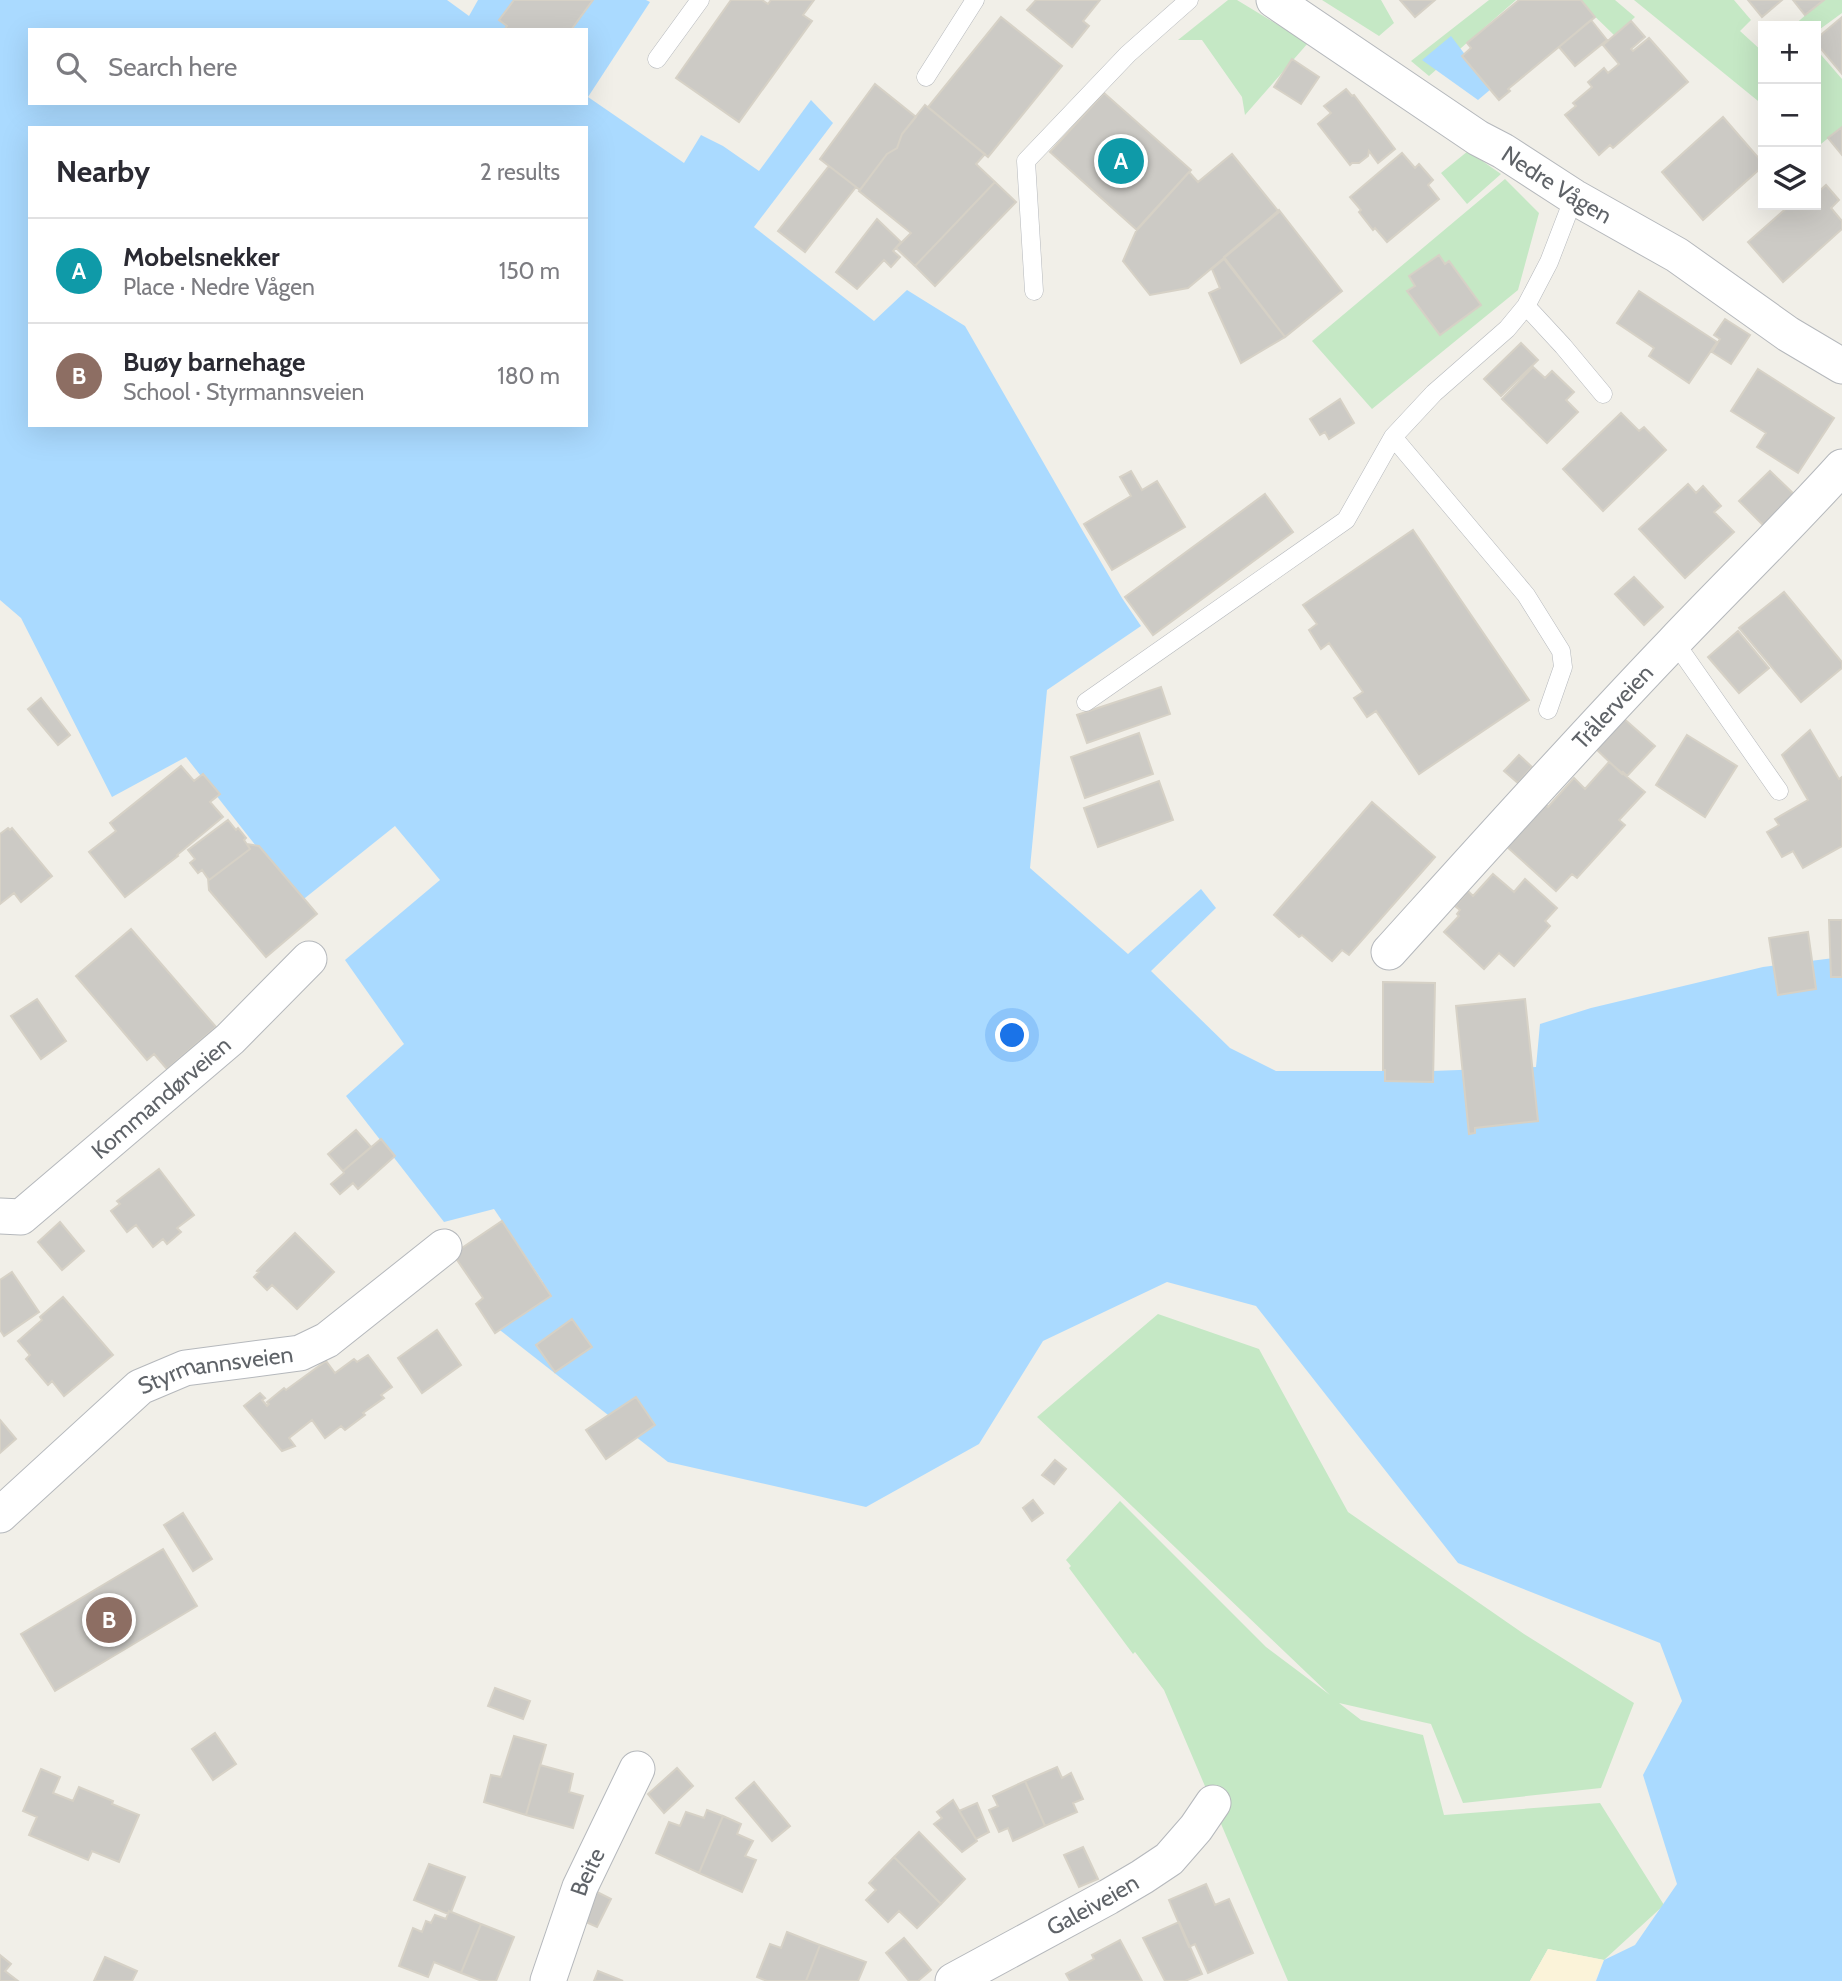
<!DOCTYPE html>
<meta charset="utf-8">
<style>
:root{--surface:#fff;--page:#f2f2f3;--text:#2b2b33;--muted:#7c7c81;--line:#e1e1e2;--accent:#ea4335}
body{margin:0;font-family:Cabin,sans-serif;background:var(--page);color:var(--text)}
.controls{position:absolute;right:21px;top:21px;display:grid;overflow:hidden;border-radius:0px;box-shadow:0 7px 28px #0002}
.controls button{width:63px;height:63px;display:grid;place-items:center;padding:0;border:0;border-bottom:2px solid var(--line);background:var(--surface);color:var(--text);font:35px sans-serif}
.you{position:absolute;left:1013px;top:1036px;width:24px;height:24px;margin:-18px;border:5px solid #fff;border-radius:50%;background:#1a73e8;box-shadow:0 0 0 10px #1a73e833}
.badge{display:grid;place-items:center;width:46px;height:46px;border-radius:50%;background:var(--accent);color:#fff;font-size:23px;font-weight:700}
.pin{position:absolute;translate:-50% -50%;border:4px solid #fff;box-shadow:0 2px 7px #0006}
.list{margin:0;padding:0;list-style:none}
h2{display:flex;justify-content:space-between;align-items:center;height:91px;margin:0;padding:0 28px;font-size:30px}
h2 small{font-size:23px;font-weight:400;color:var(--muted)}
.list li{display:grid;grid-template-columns:46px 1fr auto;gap:21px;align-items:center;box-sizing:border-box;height:105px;padding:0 28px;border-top:2px solid var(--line)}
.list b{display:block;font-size:26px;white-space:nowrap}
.list p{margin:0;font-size:23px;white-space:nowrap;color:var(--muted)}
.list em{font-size:23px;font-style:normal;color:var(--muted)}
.icon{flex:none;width:38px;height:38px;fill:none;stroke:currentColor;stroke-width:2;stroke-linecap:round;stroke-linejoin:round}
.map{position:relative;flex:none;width:1842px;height:1981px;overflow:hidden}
.search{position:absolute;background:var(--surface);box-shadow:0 7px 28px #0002;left:28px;top:28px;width:560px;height:77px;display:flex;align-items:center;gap:18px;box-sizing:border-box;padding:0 24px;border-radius:0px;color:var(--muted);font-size:26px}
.panel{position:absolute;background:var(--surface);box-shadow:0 7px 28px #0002;left:28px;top:126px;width:560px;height:301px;border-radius:0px}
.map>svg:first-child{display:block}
</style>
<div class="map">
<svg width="1842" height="1981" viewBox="0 0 1842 1981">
<rect width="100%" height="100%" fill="#f1efe8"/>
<path fill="#c5e8c5" d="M1228,0h9l71,43 -63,72 -3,-18 -40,-57h-24z
M1322,0h59l13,23 -15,13z
M1489,0h27l-87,76 -18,-15z
M1578,0h37l20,17 -20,19z
M1634,0h100l17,20 -11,11 23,21v53z
M1823,0h19v13l-26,19v-6h-23z
M1816,49l26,30v48l-26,21z
M1468,151l33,23 -34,30 -26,-31z
M1505,179l34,34 -21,77 -146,119 -60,-68z
M1158,1314l101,35 89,163 176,122 110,69 -33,85 -138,15 -32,-79 -92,-21 22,17 62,15 21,80 156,-12 64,102 -60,55 -56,-11 -18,32h-242l-124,-291 -29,-38 -2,2 -64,-86 2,-2 -5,-6 54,-59 146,146 64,48 -218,-208 -75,-70z"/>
<path fill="#fbf3d9" d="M1548,1949l56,11 -9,21h-65z"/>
<path fill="#aadaff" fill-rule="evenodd" d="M0,0h447l22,16 9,-16h168l4,2 -62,95 96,66 17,-28 22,11 36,25 52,-71 22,23 -79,104 120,94 33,-31 58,36 116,202 41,70 19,28 -94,64 -17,178 98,86 73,-65 15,19 -65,63 79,77 46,23h156l104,-4 4,-43 51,-16 172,-41 79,-10v1024h-246l8,-21 31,-15 42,-61 -34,-109 39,-74 -22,-58 -202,-80 -202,-257 -89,-24 -124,59 -64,103 -113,63 -198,-45 -172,-135 47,-45 -49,-73 -50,13 -98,-126 58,-52 -59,-84 95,-80 -45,-54 -95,76 -114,-145 -74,40 -91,-179 -21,-18zM30,30h556v73h-556zM30,128h556v297h-556z
M1451,36l40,53 -13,11 -56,-40z"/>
<path fill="#cccac5" stroke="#d6d1c6" stroke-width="2" d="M514,0h79l-22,30h-67l3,-4 -8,-6z
M731,0h31l6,4 3,-4h43l-11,15 9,6 -73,101 -63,-44z
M1036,0h64l-17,21 6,5 -17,21 -45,-37z
M1400,0h35l-20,17z
M1519,0h62l14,17 -87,72 2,2 -11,9 -37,-44 9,-8 -4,-5z
M1748,0h34l-20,17z
M1793,0h31l-19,15z
M1001,17l61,49 -74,91 -60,-50z
M1842,17v57l-26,-31v-4z
M1591,20l16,20 -32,26 -16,-19z
M1631,21l14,16 -14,12 2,2 16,-13 39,44 -75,66 -3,-3 -11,10 -34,-40 11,-9 -3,-3 19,-16 -4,-5 16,-14 4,5 11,-9 -16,-19z
M1292,59l27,18 -18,27 -27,-17z
M875,84l41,33 -14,17 -5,14 -10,6 -27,36 -40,-31z
M1346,89l6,7 2,-1 41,54 -17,14 -9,-12 -1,5 -9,7h-7l-2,2 -32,-41 13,-11 -7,-7z
M1104,93l87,77 -54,60 -87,-78z
M925,105l60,49 -9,10 19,18 -80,84 -19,-18 15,-15 -52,-42 28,-37 10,-6 5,-14z
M1723,117l40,46v3l-60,54 -41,-48z
M1842,127v28l-14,-17z
M1402,153l13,15 4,-4 14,16 -5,5 11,14 -52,43 -12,-14 -2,2 -14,-18 2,-2 -11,-13z
M1232,154l47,58 -91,76 -38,7 -27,-34 14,-32 52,-57 9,10z
M829,166l27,21 -51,65 -27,-21z
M995,182l21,20 -81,84 -20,-20z
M1826,185l13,15 -8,8 11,13v8l-59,53 -35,-40 42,-37h26v-14l1,2z
M1279,210l63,81 -57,46 -61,-80z
M877,219l24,23 -8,9 7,6 -9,10 -7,-7 -27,29 -21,-17z
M1439,255l6,9 4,-3 32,44 -41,30 -33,-44 8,-5 -6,-10z
M1224,259l61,78 -44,26 -32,-70 11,-5 -8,-19z
M1639,291l78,51 -28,41 -40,-27 5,-8 -37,-25z
M1725,319l25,16 -19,29 -19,-12 8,-13 -6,-4z
M1521,343l17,17 -37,36 -17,-17z
M1533,367l12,11 7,-7 22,21 -8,8 12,12 -31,31 -45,-44z
M1758,369l76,49 -36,55 -41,-26 9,-14 -35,-22z
M1340,399l14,24 -25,16 -4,-7 -5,3 -10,-16z
M1621,413l18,18 5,-4 22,23 -63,61 -40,-42z
M1131,471l11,19 15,-9 28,46 -73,43 -28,-46 47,-28 -11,-19z
M1770,471l27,26 -31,31 -27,-27z
M1688,484l8,9 7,-7 18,20 -7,6 20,20 -49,46 -46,-49z
M1265,494l28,38 -140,103 -28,-38z
M1413,530l116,170 -110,74 -43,-63 -9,6 -13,-19 9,-6 -34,-49 -8,6 -12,-19 8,-6 -14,-19z
M1634,577l29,30 -19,18 -29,-31z
M1784,592l58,70v6l-41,34 -62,-74z
M1738,631l31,37 -30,25 -31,-36z
M1161,687l9,27 -83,29 -10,-28z
M41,698l29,37 -12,10 -30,-36z
M1622,717l33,29 -28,30 -4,-4 -1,2 -28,-27z
M1810,730l29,49 3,-2v69l-39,22 -10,-17 -11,6 -15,-25 12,-7 -4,-6 33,-19 -26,-45z
M1139,733l14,41 -68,24 -14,-41z
M1687,735l50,31 -32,51 -49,-32z
M1519,755l13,12 -14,16 -14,-12z
M1609,762l36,30 -26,28 6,5 -48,53 -5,-4 -16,17 -50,-45 39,-42 3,3 26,-29 11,11z
M181,766l13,15 9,-7 17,20 -10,8 13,15 -46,38 1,1 -53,41 -36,-45 27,-21 -6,-8z
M1159,781l14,39 -75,27 -14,-39z
M1372,802l63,55 -86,98 -7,-5 -10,11 -30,-26 -3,2 -25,-22z
M228,820l8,10 2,-2 8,10 -2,2 6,9 -41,31 -7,-10 -4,3 -8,-10 5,-4 -7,-9z
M8,828l2,2 2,-2 40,48 -31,26 -7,-9 -14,11v-70z
M247,844l12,2 58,68 -51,43 -57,-67 -1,-12 1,2 41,-31z
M1493,874l21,18 11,-13 32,29 -12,13 5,5 -36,40 -15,-13 -15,16 -40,-37 15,-16 -2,-2 3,-4 -5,-4 13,-15 5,5z
M1829,920h13v57h-11z
M131,929l85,98 -49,42 -13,-15 -7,6 -71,-84z
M1808,932l8,57 -38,6 -9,-57z
M1383,982l52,1 -2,99 -48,-1v-11h-2z
M37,999l29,42 -25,18 -30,-43z
M1525,999l13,122 -63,7v5l-6,1 -13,-128z
M356,1130l15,17 -28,24 -15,-17z
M381,1139l14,17 -37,33 -5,-6 -13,11 -9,-10 13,-11 -1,-2z
M159,1169l35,46 -17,13 4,4 -14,12 -4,-5 -10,8 -17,-22 -9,7 -16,-21 9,-7 -3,-3z
M502,1221l49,75 -56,37 -19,-29 7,-6 -30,-44z
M60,1222l24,29 -22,19 -24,-28z
M295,1233l39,39 -37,37 -25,-24 -5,5 -13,-13 5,-5 -2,-1z
M12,1272l27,40 -35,24 -4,-6v-50z
M63,1297l50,58 -49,41 -12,-15 -4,4 -22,-26 4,-4 -12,-14 24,-21 -2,-3z
M572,1319l20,28 -37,25 -19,-27z
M437,1330l24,35 -39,28 -24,-35z
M368,1355l24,32 -11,8 3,3 -21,15 2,2 -20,15 -4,-4 -16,12 -13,-18 -23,18 6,8 -13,5 -38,-45 16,-13 5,5 -3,2 5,6 2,-2 -2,-2 17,-14 2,2 40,-29 9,12 19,-14 3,3z
M636,1397l19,28 -49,34 -20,-29z
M0,1420l16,19 -16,14z
M1055,1460l11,9 -12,15 -12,-9z
M1033,1500l10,13 -11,8 -9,-13z
M183,1513l29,46 -19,12 -29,-46z
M163,1549l34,57 -142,85 -34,-57z
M495,1688l35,13 -7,18 -35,-13z
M215,1733l21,31 -23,16 -21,-31z
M514,1736l32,9 -20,70 -42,-13 7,-27 10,2z
M540,1765l33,9 -4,18 14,4 -10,32 -47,-13z
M1057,1767l5,11 9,-5 12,26 -10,4 4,9 -32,14 -20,-45z
M677,1768l16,18 -29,27 -16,-19z
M41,1769l19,8 -7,16 20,8 6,-14 34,14 -1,3 27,11 -20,47 -27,-11 -4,9 -59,-25 8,-18 -14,-6z
M1025,1781l20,45 -32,15 -5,-13 -9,4 -10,-22 9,-4 -5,-10z
M754,1782l36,44 -18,15 -36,-43z
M953,1800l24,41 -15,11 -28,-28 8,-6 -5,-6z
M977,1803l12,29 -13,7 -17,-28z
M707,1810l16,6 -24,57 -43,-20 13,-31 11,4 6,-14 18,6z
M723,1816l18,8 -4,10 16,7 -8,15 11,4 -14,32 -43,-19z
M919,1832l46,47 -24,25 -47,-47z
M1083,1847l15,32 -19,8 -15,-32z
M894,1857l47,47 -24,24 -18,-17 -11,11 -22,-22 10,-10 -7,-7z
M429,1864l36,13 -14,35 -2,-1 -1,3 -34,-14z
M1206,1884l9,21 14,-6 24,54 -45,20 -13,-29 -6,3 -20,-47z
M593,1890l18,9 -14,28 -18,-8z
M449,1911l32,13 -20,49 -27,-11 -6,15 -29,-11 14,-38 9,4 4,-11 5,2 4,-8 11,4z
M1179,1922l23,52 -17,7h-20l-22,-43z
M481,1924l33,13 -18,44h-14l-21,-8z
M787,1932l33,13 -14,36h-39l-10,-4 13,-33 11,4z
M904,1938l27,32 -13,11h-9l-23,-28z
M1120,1940l22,41h-72l-4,-7 28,-15 -2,-4z
M820,1945l46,17 -8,19h-52z
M0,1955l11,9 -6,7 13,10h-18z
M105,1957l32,14 -5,10h-38z
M598,1971l25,10h-29z"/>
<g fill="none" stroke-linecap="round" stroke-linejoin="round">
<g stroke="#b5b8bc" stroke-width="19">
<path id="lane" d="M657,59l43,-59
M926,77l49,-77
M1034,291l-8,-130 102,-107 61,-54
M1526,306l37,40 40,48
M1393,437l133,158 35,56 2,16 -15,43
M1674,641l105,150
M1086,702l260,-182 47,-83 41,-44 73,-64 19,-23 23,-44 25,-65"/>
</g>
<g stroke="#b5b8bc" stroke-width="37">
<g id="street">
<path id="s1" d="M1274,0l204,138 25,13 71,46 103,58 111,79 54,32"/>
<path id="s2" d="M1389,952c94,-104 187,-208 284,-309 56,-59 115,-116 169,-176"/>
<path id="s3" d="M0,1216l21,1 209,-178 79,-80"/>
<path id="s4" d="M0,1515l140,-128 45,-19 115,-15 27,-13 117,-93"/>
<path id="s5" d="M548,1981l32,-94 57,-118"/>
<path id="s6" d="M953,1981l155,-84 34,-20 27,-18 27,-31 17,-25"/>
</g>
</g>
<use href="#lane" stroke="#fff" stroke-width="18"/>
<use href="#street" stroke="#fff" stroke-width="35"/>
</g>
<g text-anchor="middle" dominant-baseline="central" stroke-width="5" stroke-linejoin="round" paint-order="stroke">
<g font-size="23" fill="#5f6368" stroke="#fff">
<text stroke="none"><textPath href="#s1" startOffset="338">Nedre Vågen</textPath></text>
<text stroke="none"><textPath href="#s2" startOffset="332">Trålerveien</textPath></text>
<text stroke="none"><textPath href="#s3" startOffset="205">Kommandørveien</textPath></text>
<text stroke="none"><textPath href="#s4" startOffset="268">Styrmannsveien</textPath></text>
<text stroke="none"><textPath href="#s5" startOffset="116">Beite</textPath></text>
<text stroke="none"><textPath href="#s6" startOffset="159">Galeiveien</textPath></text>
</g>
</g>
</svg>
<div class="controls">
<button>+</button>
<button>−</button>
<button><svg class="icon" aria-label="layers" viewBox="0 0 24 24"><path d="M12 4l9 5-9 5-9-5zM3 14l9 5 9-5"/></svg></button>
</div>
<div class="you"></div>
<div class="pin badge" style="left:1121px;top:161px;background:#0f9aa8">A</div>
<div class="pin badge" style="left:109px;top:1620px;background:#8d6e63">B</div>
<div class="search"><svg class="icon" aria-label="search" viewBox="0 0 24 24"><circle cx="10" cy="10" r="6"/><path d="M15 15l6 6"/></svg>Search here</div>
<section class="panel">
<h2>Nearby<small>2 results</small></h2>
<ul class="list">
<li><span class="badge" style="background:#0f9aa8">A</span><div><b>Mobelsnekker</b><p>Place · Nedre Vågen</p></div><em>150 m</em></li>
<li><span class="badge" style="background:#8d6e63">B</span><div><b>Buøy barnehage</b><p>School · Styrmannsveien</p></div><em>180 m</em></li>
</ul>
</section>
</div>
